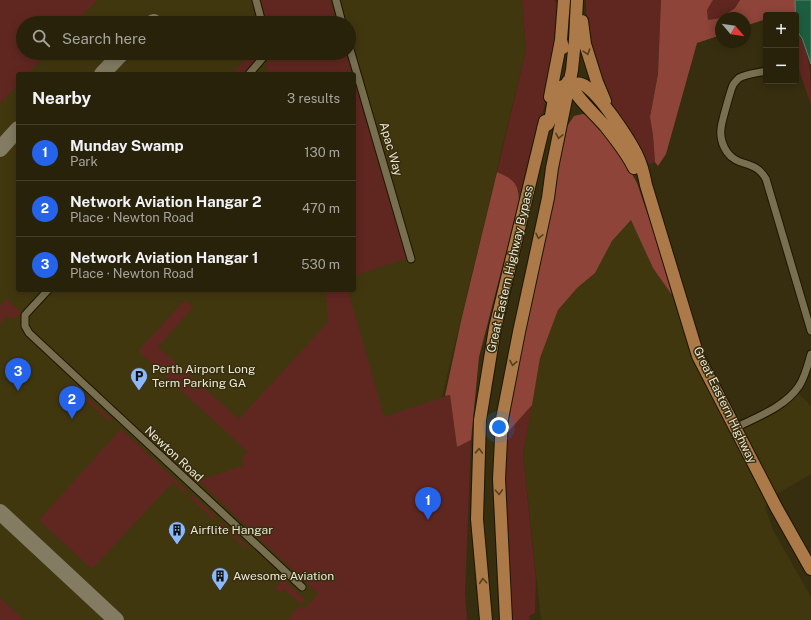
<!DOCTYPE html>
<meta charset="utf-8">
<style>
:root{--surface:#28220b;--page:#302a14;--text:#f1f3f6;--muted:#a5a49d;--line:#443f2c;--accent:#2563eb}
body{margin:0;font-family:"Public Sans",sans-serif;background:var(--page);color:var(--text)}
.controls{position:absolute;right:12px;top:12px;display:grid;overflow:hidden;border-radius:4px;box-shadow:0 2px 10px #0003}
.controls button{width:36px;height:36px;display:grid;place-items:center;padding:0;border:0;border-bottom:1px solid var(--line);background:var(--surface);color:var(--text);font:20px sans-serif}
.compass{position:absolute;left:715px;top:12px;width:36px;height:36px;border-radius:50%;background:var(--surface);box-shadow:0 2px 10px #0003;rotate:119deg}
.you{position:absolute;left:499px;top:427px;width:14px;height:14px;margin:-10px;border:3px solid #fff;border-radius:50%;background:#1a73e8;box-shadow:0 0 0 6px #1a73e833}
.badge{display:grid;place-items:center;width:26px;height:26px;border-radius:50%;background:var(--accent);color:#fff;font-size:13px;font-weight:700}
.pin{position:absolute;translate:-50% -33px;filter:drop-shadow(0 1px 2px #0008)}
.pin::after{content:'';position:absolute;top:21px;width:14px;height:12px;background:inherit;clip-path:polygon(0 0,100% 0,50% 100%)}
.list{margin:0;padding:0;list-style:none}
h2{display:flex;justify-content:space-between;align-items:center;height:52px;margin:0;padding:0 16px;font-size:17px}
h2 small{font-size:13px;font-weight:400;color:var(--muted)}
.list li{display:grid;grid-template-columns:26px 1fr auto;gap:12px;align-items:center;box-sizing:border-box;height:56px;padding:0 16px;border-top:1px solid var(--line)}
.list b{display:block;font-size:15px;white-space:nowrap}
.list p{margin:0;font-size:13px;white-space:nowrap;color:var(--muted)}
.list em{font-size:13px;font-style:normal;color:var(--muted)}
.icon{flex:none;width:22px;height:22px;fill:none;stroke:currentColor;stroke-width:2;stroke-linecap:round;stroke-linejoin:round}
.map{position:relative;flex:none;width:811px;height:620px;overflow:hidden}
.search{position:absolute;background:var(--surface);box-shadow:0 2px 10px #0003;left:16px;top:16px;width:340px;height:44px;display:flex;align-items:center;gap:10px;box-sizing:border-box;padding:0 14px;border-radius:22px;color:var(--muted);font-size:15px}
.panel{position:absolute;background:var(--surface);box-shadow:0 2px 10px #0003;left:16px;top:72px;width:340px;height:220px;border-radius:4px}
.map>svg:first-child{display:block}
</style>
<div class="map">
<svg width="811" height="620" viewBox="0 0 811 620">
<rect width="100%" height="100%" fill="#362e0f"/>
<path fill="#41370f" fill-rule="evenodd" d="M0,0h522l4,50 -84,347 8,67 -145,156h-305zM23,23h326v30h-326zM18,74h336v216h-336z
M632,219l21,49 34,48 49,113 63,-35 12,12v68l-38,22 -8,11 8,23 38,67v23h-270l-18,-166 17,-96 18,-48 19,-22 18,-15 17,-32z"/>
<path fill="#602720" d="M0,0h97l-22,23h-52v30h24l-19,21h-10v11l-18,19z
M260,0h70l7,23h-71z
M522,0h32l4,5 -3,55 -32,137 -4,5v-11l-22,-19 29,-122z
M586,0h75l-3,74 -8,43 3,18 2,27 -6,2c-24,-36 -51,-74 -60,-118 -3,-14 -2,-31 -3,-46z
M713,0h27c-9,14 -16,18 -32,21l-1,-11z
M796,30c15,23 15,47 15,75l-12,-35z
M251,53h11l-18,21h-12z
M271,53h75l6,21h-83l-3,-9z
M354,80l53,178 -53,18z
M326,290h22l36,127 66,-22 7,52 14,-7 -6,153 2,27h-180l13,-14 4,3 14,-15 -119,-113 45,-16 -2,-8 6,-5 -110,-101 47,-51 8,7 -35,40 81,72 89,-97z
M6,299l16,14c-4,4 -10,7 -15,3l-7,8v-18z
M80,391l32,29 -2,2 -32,-29z
M532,405l-9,49 13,125 -1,34 -6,3 1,4h-18l-9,-148 4,-39z
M121,429l66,62 -1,3 -13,-12 -81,87 -53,-49z
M192,495l24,22 -2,3 -25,-23z
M222,523l25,23 -2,2 -26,-24z
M283,579l22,21 -4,4 -17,-15 -4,4 -5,-4z
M0,598l24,22h-24z"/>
<path fill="#8e4439" d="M661,0h52l-6,10 1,10 13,-2v17l-24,8 -31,111 -8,12 -3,-4 -2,-27 -3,-18 8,-43z
M740,0h55v12l-18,3h-11v4l-21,7v-8h-24l14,-10z
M583,114l9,2 28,36 17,31 20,59 15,53 -19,-27 -22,-48 -19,21 -17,32 -18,15 -19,22 -18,48 -8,47 -25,28 15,-100 44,-205 8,-12z
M497,172c16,7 22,11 22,30l-40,155 -8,83 -14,7 -7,-52 -5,1 16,-75z"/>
<path fill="#1d5e40" stroke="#5b876d" d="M795,0h16v64l-9,-26 -6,-8z"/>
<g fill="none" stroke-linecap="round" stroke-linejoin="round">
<path stroke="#837c63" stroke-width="16" d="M152,23l2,-1
M102,74l20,-21
M0,149l18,-20
M0,512l116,108"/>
<g stroke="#1d1600" stroke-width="9">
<path id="minor" d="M256,0l6,23
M336,0l6,23
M349,46l62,213
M766,71c-8,2 -20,3 -27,7 -1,1 -5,5 -6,7 -2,4 -12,39 -12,44 -1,8 2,17 6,23 11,16 28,7 39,27l45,152
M249,74l18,-21
M48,290l-23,25v11l4,7 273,254
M735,428c22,-11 50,-21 64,-42 6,-9 9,-22 12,-32"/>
</g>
<g stroke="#1d1600" stroke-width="14">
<path id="trunk" d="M582,21l3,23 12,38 8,19
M563,48l-2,-8 3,-40
M568,81c9,18 25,31 38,46 10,13 21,26 28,41
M550,97l11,-57
M543,128c2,-2 4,-3 5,-4 6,-9 3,-32 13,-37 6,-4 17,-5 23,-2 16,10 43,51 52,68 5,10 8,21 10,32l52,171 78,151 35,62
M486,620l-9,-101 3,-99 15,-92 50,-207
M506,620l-7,-141 3,-60 17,-87 29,-134 4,-30 20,-98 3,-30 2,-40"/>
</g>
<use href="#minor" stroke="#776f4f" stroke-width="7"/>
<use href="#trunk" stroke="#ab7a48" stroke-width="12"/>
</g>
<defs><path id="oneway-chevron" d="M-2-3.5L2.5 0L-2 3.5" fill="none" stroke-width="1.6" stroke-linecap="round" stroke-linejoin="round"/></defs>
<g stroke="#53411d">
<use href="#oneway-chevron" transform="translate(587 52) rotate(72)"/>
<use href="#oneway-chevron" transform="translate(559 136) rotate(102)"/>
<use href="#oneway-chevron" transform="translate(539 236) rotate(102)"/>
<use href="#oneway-chevron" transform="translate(513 363) rotate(101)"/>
<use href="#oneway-chevron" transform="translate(479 451) rotate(-88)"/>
<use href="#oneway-chevron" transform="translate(499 492) rotate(87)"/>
<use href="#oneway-chevron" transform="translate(483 581) rotate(-95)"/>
</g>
<defs>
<g id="parking-pin" transform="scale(0.9)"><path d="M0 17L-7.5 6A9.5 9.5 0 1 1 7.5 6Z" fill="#8bb9fc" stroke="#362e0f"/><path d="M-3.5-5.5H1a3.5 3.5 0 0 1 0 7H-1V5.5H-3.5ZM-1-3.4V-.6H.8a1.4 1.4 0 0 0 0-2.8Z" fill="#111"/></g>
<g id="building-pin" transform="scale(0.9)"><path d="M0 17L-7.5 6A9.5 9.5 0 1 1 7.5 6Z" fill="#8bb9fc" stroke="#362e0f"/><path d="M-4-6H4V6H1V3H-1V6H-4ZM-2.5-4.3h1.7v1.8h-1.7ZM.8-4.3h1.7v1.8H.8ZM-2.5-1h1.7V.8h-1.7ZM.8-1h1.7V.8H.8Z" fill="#111"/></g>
</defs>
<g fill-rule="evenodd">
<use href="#parking-pin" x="139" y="376"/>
<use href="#building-pin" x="177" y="530"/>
<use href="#building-pin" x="220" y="576"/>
</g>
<g text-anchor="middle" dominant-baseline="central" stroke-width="3" stroke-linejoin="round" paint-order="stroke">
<g font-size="12" fill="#ebe7d5" stroke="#362e0f">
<text transform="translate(391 149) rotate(74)">Apac Way</text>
<text transform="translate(510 269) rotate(-77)">Great Eastern Highway Bypass</text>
<text transform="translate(725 405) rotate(64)">Great Eastern Highway</text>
<text transform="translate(174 454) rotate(43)">Newton Road</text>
</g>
<g font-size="12" fill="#ebe7d5" stroke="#362e0f" text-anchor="start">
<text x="152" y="369">Perth Airport Long<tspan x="152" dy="14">Term Parking GA</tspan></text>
<text x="190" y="530">Airflite Hangar</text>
<text x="233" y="576">Awesome Aviation</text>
</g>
</g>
</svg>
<div class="controls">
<button>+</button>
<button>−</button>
</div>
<svg class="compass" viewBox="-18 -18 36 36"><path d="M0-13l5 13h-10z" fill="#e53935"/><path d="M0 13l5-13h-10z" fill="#a5a49d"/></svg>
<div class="you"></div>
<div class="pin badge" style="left:428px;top:520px">1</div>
<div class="pin badge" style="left:72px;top:419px">2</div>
<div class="pin badge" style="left:18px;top:391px">3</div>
<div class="search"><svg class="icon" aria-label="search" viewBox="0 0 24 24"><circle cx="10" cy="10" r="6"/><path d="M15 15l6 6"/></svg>Search here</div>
<section class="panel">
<h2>Nearby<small>3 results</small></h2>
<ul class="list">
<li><span class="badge">1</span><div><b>Munday Swamp</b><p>Park</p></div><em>130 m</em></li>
<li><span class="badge">2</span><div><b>Network Aviation Hangar 2</b><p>Place · Newton Road</p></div><em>470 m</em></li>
<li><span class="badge">3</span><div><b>Network Aviation Hangar 1</b><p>Place · Newton Road</p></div><em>530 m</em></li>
</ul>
</section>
</div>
